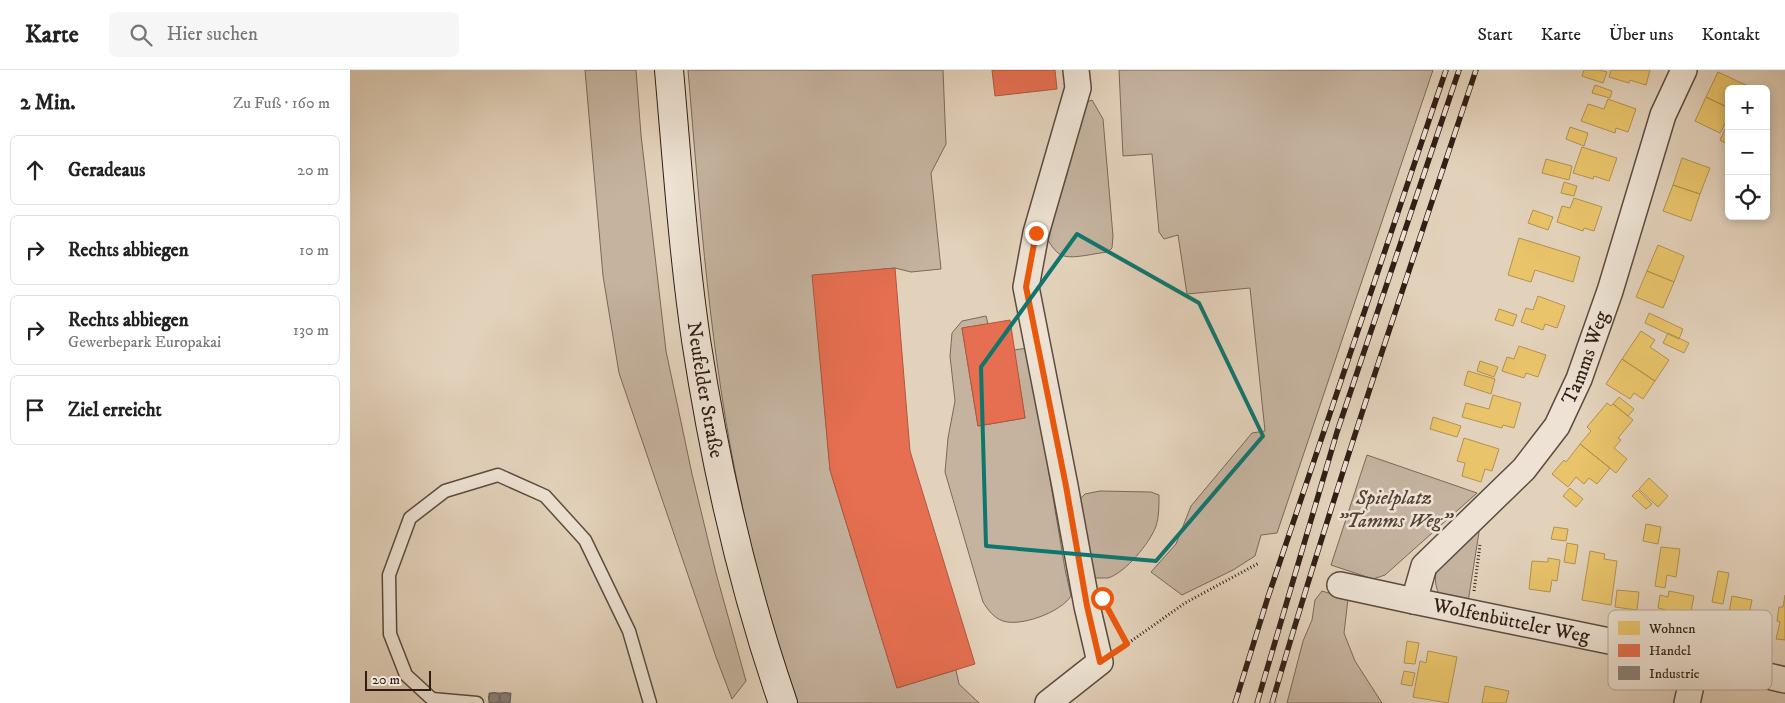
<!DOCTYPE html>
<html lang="de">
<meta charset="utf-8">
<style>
:root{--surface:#fff;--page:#f6f6f6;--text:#222;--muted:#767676;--line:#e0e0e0}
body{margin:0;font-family:"IM FELL DW Pica",serif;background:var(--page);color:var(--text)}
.controls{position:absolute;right:15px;top:15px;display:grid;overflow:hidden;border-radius:8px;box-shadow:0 2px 8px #0003}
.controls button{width:45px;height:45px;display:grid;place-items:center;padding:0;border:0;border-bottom:1px solid var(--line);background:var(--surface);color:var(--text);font:25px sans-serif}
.scale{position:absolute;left:15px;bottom:12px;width:66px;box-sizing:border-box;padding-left:5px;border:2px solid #301e16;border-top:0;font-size:14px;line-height:18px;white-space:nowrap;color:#301e16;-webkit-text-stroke:4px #ede2d3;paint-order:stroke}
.stop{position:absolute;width:15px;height:15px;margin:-11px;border:4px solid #ea580c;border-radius:50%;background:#fff}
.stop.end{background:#ea580c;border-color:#fff;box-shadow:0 1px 5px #0008}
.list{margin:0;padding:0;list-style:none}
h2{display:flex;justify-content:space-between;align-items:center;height:65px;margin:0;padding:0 20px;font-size:21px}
h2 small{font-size:16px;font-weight:400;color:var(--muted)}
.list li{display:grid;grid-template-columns:32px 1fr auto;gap:15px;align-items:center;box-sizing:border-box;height:70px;margin:0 10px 10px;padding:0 10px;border:1px solid var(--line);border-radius:8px}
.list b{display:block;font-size:19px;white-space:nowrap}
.list p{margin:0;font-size:16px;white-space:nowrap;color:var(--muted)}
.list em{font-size:16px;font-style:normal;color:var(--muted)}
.icon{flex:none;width:28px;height:28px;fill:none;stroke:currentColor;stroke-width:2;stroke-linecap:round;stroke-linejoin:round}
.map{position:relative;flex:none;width:1435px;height:633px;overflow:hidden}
header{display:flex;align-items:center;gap:30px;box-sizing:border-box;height:70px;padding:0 25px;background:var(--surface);border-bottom:1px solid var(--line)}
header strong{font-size:24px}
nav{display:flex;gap:28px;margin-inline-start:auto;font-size:18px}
.search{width:350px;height:45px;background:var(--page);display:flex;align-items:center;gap:12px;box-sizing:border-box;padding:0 18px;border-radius:8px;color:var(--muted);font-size:19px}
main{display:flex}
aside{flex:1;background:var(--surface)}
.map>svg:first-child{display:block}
</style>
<header>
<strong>Karte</strong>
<div class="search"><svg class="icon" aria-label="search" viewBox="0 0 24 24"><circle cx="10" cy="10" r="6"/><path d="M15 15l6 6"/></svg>Hier suchen</div>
<nav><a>Start</a><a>Karte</a><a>Über uns</a><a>Kontakt</a></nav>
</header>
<main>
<aside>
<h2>2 Min.<small>Zu Fuß · 160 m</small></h2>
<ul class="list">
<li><svg class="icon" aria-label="ahead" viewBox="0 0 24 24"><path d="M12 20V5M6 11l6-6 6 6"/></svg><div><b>Geradeaus</b></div><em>20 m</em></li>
<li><svg class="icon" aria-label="right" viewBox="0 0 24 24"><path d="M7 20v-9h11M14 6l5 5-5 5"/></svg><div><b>Rechts abbiegen</b></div><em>10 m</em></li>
<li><svg class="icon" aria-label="right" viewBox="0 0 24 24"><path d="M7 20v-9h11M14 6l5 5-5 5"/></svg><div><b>Rechts abbiegen</b><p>Gewerbepark Europakai</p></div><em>130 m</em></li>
<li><svg class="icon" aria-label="arrive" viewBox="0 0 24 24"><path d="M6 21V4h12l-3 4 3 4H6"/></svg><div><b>Ziel erreicht</b></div></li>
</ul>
</aside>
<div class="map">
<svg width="1435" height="633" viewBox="0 0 1435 633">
<rect width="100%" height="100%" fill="#e3d2bb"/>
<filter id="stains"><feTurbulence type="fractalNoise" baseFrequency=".004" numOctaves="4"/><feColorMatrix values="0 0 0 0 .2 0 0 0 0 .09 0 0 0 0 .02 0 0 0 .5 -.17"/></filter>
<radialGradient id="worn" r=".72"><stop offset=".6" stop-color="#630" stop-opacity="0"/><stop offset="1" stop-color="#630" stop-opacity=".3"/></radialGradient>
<path fill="#c5b39f" stroke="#7a685a" d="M235,0h51l5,65 25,216 26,123 24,99 30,108 -14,18 -16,-42 -97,-284 -16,-97z
M338,0h255l3,74 -15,29 10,96 -30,3 -16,-4 -82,8 17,194 67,218 59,-18 3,14 20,19h-181c-23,-68 -44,-137 -58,-208 -30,-140 -40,-283 -52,-425z
M769,0h314l-156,463 -16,2 -6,21 -22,14 -51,25 -31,-23 25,-28 15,-38 61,-73 13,-2 -15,-143 -63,6 -9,-59 -14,4 -5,-7 -7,-78 -29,2z
M742,30l11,19 10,117 -1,12 -4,4c-12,1 -34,7 -44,4 -8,-2 -12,-10 -17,-17l21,-68 -2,-12 21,-57z
M636,246l2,8 -26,4 16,98 47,-8 -11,-68 14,-2 37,221 6,27c-10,16 -50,31 -68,25 -9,-3 -15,-11 -20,-19l-38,-130 3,-34 7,-37 -5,-45 2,-23 10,-12z
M1017,385l110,38 -92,82 -12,4 -42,-14z
M750,421l51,1 8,3c0,10 0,22 -3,31 -6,17 -31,47 -48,52 -3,0 -8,0 -12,0l-5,-10 -11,-69 5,-5z
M1130,456l-12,76 -29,-8c-5,-10 -4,-19 -1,-29z
M972,521l26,8 -4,34 11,28 27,42h-95l16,-62 9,-21 3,-20z"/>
<path fill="#e9c46a" stroke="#b29251" d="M1234,0h16l7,2 -4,11 -21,-7z
M1261,0h39l-4,15 -16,-5 -1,3 -20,-6z
M1368,2l32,15v2h-21v19l-23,-11z
M1245,15l17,6 -2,7 -18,-5z
M1356,27l23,11v8l-9,17 -25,-12z
M1258,29l28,10 -8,23 -12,-4 -1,5 -34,-12 7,-17 16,5z
M1378,53h1v22l-9,-5z
M1220,57l18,6 -4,13 -18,-7z
M1232,77l35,11 -8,23 -15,-5 -1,3 -20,-6z
M1332,88l28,10 -10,26 -27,-9z
M1196,89l26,7 -3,14 -27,-7z
M1214,112l13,4 -3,10 -13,-3z
M1323,115l27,9 -9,27 -28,-10z
M1224,128l28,9 -8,24 -10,-3 -1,3 -26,-9 5,-16 8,2z
M1183,140l20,7 -5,13 -20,-7z
M1169,168l61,19 -7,25 -38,-12 -4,12 -23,-7z
M1308,175l26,11 -10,26 -27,-11z
M1297,201l27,11 -11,26 -27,-11z
M1188,226l27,10 -8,22 -12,-4 -2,6 -22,-8 5,-14 7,2z
M1149,239l18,6 -4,11 -18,-6z
M1299,243l34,16 -4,10 -34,-16z
M1291,261l14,9 -5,7 19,13 -14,21 -33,-22z
M1318,263l21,10 -5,10 -21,-10z
M1169,276l27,9 -8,22 -12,-4 -2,5 -22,-7 5,-14 7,2z
M1272,289l33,22 -12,18 -9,-6 -4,6 -24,-15z
M1130,291l18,6 -4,10 -17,-6z
M1118,301l27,8 -4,15 -27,-9z
M1143,325l28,8 -7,25 -11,-3 -1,3 -40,-11 4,-14 23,6z
M1269,327l15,12 -6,7 -15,-12z
M1257,333l4,3 2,-2 20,16 -15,18 3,2 -7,8 13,11 -11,14 -36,-29 11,-13 -4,-4z
M1083,347l28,9 -4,11 -27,-8z
M1114,368l35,11 -7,22 -7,-2 -4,13 -19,-6 3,-13 -8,-2z
M1230,374l30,24 -13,16 -8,-6 -5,6 -8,-7 -8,10 -16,-13 12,-14 2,2z
M1299,408l19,18 -10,11 -19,-18z
M1220,418l13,11 -7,8 -13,-11z
M1288,420l14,14 -6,5 -14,-13z
M1296,454l15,3 -3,17 -15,-3z
M1204,457l14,2 -2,12 -15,-2z
M1217,473l11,2 -3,19 -11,-2z
M1311,477l19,2 -4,28 -9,-2 -2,13 -10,-2z
M1240,481l15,3 -1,5 13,2 -6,44 -29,-5z
M1198,488l12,2 -3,21 -5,-1 -2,12 -21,-3 3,-28 16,1z
M1368,501l11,2 -6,31 -11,-2z
M1267,520l22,2 -2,18 -22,-3z
M1319,521l25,5 -5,26 -25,-5 2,-7 -8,-2 2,-13 8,2z
M1435,525v45l-9,-1 4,-17 -3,-1 2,-14h4z
M1382,526l20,4 -7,33 -19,-4z
M1057,571l12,2 -4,21 -11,-1z
M1078,581l29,6 -9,46 -35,-6 7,-36 6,2z
M1054,601l11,2 -3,13 -11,-2z
M1135,616l24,5 -3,12h-24z"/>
<path fill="#e76f51" stroke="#b0573f" d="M642,0h63l2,19 -62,7z
M545,198l15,183 65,213 -78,24 -67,-218 -18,-195z
M660,250l15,98 -47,8 -16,-98z"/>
<path fill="#8a817c" stroke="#6f635d" d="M138.5 628a5.5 5.5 0 1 1 11 0a5.5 5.5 0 1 1-11 0Z
M149.5 628a5.5 5.5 0 1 1 11 0a5.5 5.5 0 1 1-11 0Z
M139,623h22l-1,10h-21z"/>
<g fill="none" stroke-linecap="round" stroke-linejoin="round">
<g stroke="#5d4b3f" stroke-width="15">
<path id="lane" d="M127,633l-45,-4 -26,-24 -16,-41 -1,-59 21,-57 35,-27 53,-16 47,21 40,44 44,91 21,72"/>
</g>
<g stroke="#5d4b3f" stroke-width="28">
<g id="street">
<path id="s1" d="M990,515l74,16 283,58 -10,44"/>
<path id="s2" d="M1064,531l10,-35 100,-97 33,-43 22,-47 31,-88 53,-176 21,-45"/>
<path d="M1347,589l88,21"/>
<path d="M698,633l52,-41 -13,-56 -22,-120 -39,-199 10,-54 42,-145 -2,-18"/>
</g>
</g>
<g stroke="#301e16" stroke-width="30">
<g id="secondary">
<path id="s3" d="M319,0c8,90 14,181 27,270 19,124 46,245 87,363"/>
</g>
</g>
<path stroke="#301e16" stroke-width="3" stroke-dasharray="1 2.5" stroke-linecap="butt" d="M1124,521l6,-46
M767,557l10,17
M770,579l65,-46 74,-40"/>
<use href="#lane" stroke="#ede2d3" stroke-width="12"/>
<use href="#street" stroke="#ede2d3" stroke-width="25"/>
<use href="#secondary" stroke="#ede2d3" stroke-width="28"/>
<g stroke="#301e16" stroke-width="5.5">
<path id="rail" d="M885,633l33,-106 178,-527
M907,633l80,-271 122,-362
M922,633c62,-213 134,-423 204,-633"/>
</g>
<use href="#rail" stroke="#ede2d3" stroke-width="4" stroke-dasharray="11" stroke-linecap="butt"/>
</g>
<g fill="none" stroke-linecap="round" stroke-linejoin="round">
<path stroke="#ea580c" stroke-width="6" d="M686,163l-10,54 40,199 21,120 13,56 27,-18 -25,-46"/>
</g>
<path fill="none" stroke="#0f766e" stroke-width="4" stroke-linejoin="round" d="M727,164l122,69 64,133 -107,125 -170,-15 -5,-179z"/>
<g text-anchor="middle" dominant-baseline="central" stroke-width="5" stroke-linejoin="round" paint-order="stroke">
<g font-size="20" fill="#301e16" stroke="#ede2d3">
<text stroke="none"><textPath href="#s2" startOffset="304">Tamms Weg</textPath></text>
<text stroke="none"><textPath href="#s3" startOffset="322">Neufelder Straße</textPath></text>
<text stroke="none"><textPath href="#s1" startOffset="175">Wolfenbütteler Weg</textPath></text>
</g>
<g font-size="20" font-style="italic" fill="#554338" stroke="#ede2d3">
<text x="1044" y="428">Spielplatz<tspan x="1044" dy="23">"Tamms Weg"</tspan></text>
</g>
</g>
<rect x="1258" y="540" width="164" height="80" rx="8" fill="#ede2d3" stroke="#b4a79a" stroke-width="1"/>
<rect x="1268" y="551" width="22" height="14" fill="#e9c46a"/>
<rect x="1268" y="574" width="22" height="13" fill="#e76f51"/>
<rect x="1268" y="596" width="22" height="14" fill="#8a817c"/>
<g font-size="14" fill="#301e16">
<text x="1299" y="563">Wohnen</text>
<text x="1299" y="585">Handel</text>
<text x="1299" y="608">Industrie</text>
</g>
<rect width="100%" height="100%" filter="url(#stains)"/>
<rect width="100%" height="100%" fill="url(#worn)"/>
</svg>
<div class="controls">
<button>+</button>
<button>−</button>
<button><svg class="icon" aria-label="locate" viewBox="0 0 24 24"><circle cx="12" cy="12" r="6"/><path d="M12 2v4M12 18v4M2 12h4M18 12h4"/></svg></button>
</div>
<div class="scale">20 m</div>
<div class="stop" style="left:752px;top:528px"></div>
<div class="stop end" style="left:686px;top:163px"></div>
</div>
</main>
